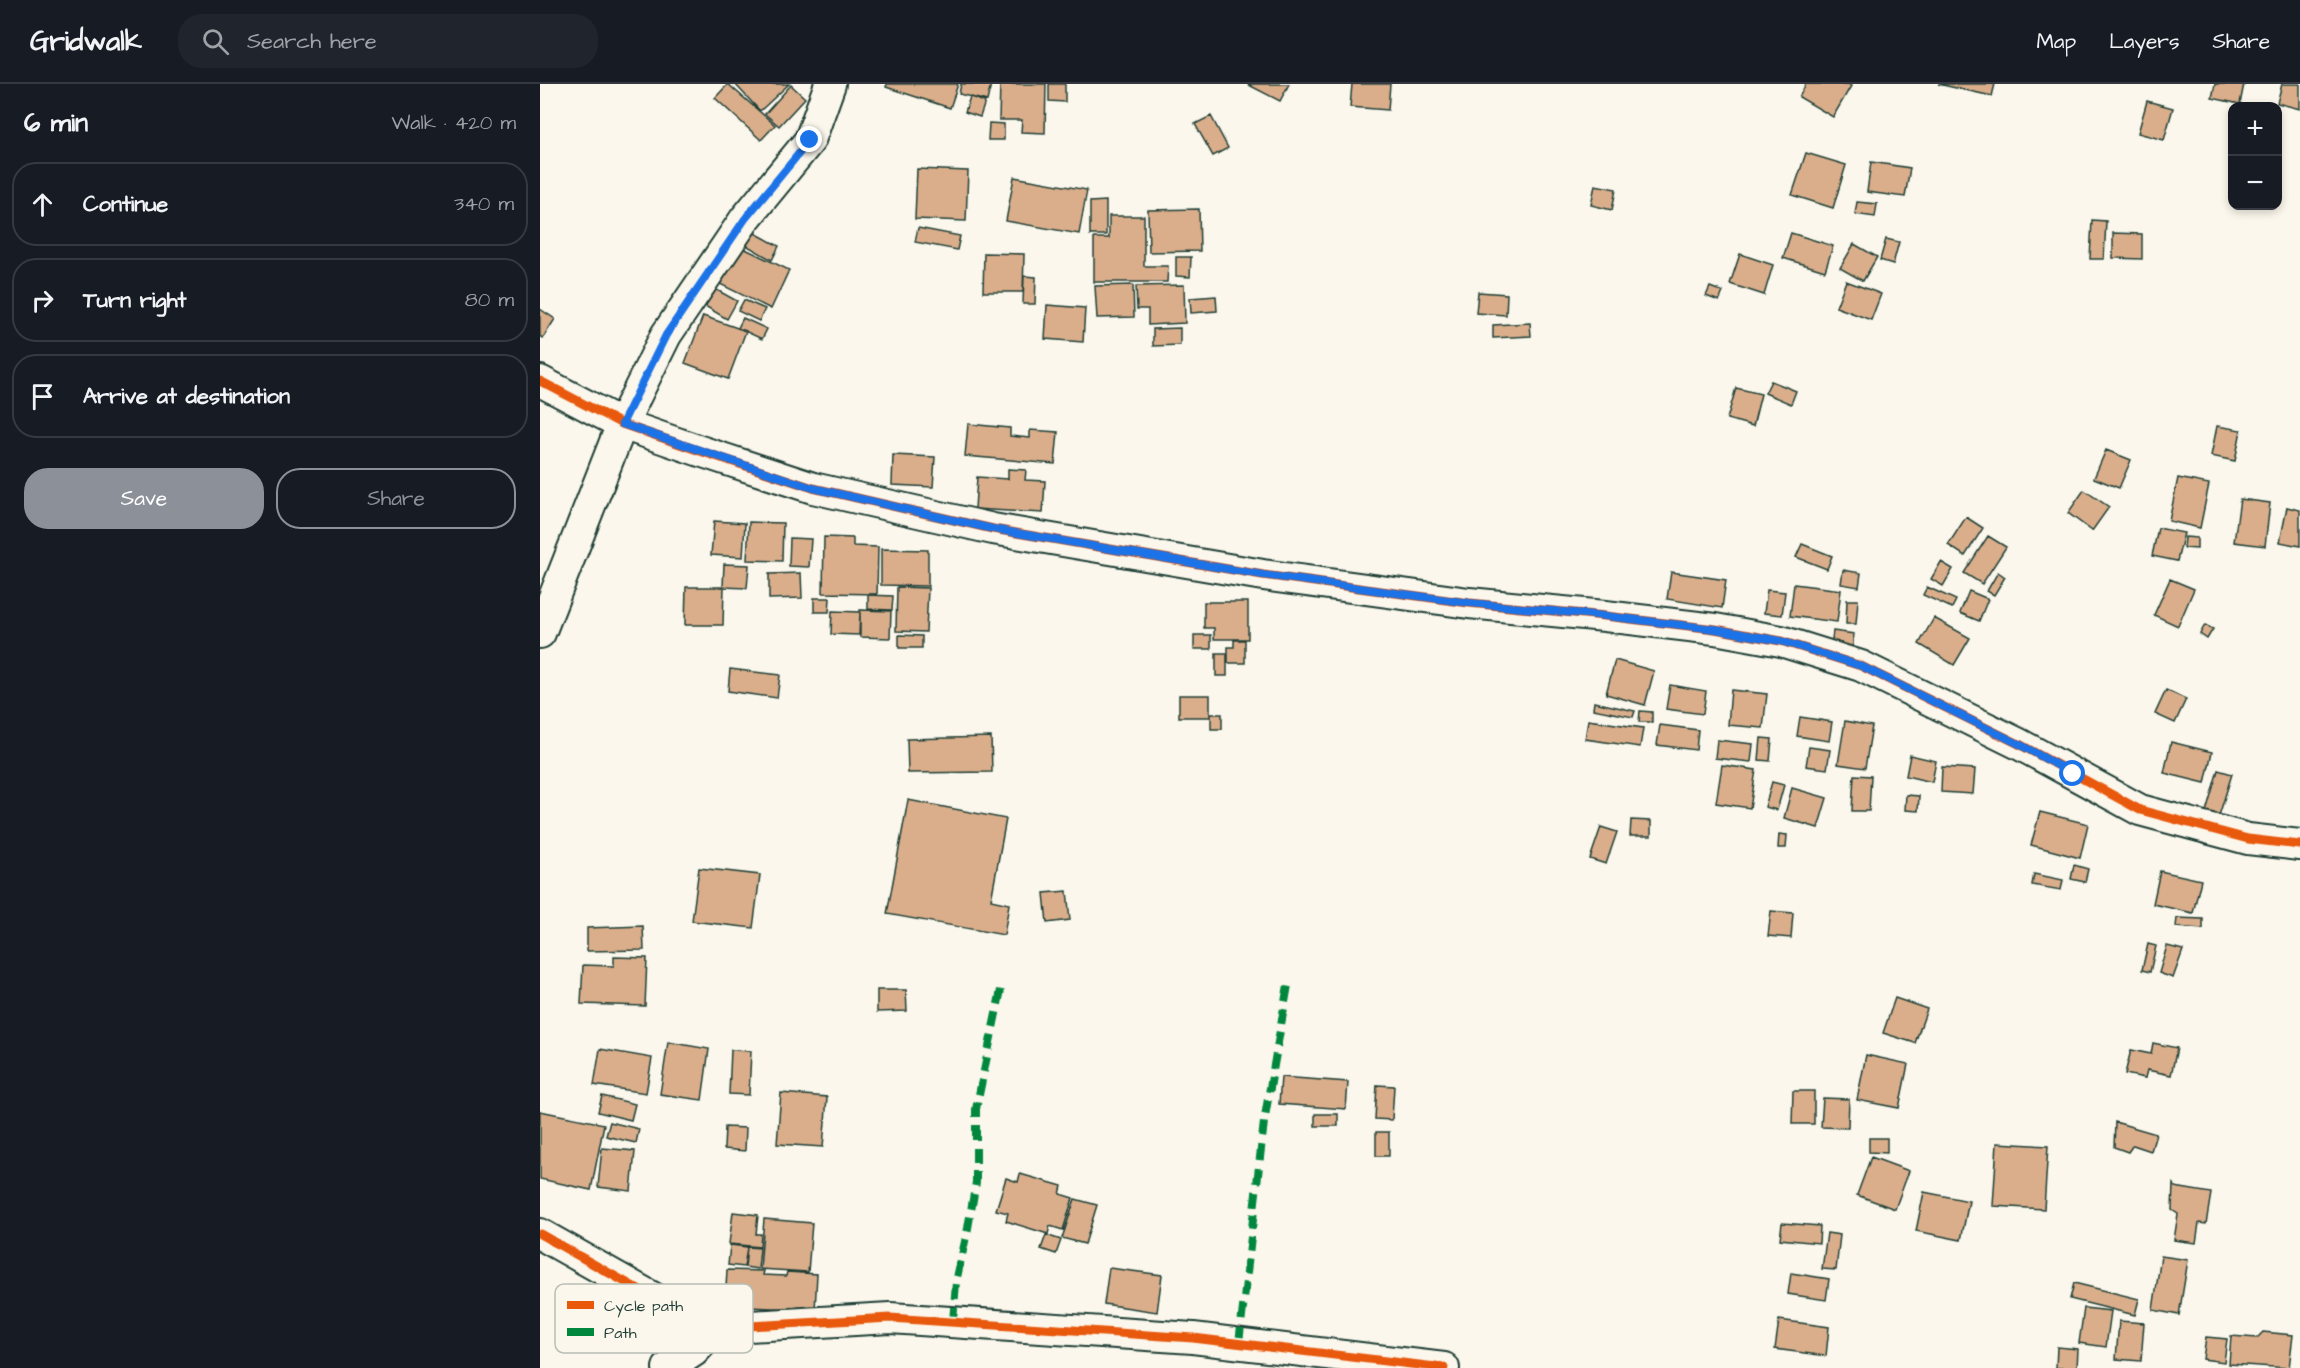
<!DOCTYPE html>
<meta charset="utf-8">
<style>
:root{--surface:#171b24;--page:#20242c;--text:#f1f3f6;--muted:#9ea1a6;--line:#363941;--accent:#8c9099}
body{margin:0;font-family:"Architects Daughter",sans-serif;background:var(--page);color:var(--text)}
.controls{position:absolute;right:18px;top:18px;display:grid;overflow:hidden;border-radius:12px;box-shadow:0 3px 9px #0003}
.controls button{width:54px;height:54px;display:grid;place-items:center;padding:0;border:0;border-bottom:2px solid var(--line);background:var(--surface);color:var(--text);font:30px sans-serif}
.stop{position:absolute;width:18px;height:18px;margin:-14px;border:4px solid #1a73e8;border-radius:50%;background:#fff}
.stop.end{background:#1a73e8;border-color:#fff;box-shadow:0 2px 6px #0008}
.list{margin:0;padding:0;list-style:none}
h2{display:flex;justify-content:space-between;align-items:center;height:78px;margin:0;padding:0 24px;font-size:26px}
h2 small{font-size:20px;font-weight:400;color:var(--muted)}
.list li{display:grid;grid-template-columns:39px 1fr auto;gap:18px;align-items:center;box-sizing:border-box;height:84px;margin:0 12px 12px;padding:0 12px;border:2px solid var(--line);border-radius:24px}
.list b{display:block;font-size:22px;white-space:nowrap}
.list em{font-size:20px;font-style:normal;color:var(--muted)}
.actions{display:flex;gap:12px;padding:18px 24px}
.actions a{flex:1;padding:14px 0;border:2px solid var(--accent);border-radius:24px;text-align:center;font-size:21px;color:var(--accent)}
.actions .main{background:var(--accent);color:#fff}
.icon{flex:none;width:33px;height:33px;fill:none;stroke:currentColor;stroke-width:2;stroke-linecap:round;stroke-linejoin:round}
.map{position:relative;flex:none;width:1760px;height:1284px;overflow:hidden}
header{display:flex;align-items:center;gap:36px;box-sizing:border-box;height:84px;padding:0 30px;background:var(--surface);border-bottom:2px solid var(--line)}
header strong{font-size:28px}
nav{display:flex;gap:33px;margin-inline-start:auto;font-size:21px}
.search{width:420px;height:54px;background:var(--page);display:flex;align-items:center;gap:15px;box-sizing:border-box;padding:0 21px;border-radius:24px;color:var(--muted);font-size:22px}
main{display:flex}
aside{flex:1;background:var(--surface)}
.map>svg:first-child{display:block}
</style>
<header>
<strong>Gridwalk</strong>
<div class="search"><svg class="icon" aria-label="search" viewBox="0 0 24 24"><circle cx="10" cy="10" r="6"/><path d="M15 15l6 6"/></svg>Search here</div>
<nav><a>Map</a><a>Layers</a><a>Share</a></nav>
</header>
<main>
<aside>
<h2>6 min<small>Walk · 420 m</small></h2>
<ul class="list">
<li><svg class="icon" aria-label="ahead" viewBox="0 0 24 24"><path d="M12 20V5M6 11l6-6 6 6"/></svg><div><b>Continue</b></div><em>340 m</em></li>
<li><svg class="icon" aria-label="right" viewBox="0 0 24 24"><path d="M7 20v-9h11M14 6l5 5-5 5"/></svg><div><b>Turn right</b></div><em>80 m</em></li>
<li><svg class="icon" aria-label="arrive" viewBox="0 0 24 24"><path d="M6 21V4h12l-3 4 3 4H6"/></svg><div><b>Arrive at destination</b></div></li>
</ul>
<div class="actions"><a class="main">Save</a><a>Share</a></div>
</aside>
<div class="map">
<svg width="1760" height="1284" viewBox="0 0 1760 1284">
<rect width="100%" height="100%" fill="#fbf7ec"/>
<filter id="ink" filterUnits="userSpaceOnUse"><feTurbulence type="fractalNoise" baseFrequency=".0167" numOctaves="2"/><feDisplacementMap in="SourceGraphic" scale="12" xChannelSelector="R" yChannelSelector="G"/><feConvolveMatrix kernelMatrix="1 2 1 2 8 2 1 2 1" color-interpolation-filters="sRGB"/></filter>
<g filter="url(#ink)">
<path fill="#daae8b" stroke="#1f3d34" stroke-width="1.5" d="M188,0l47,41 -14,15 -46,-42z
M195,0h54l-29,27z
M347,0h71l-8,24 -64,-21z
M421,0h30l-4,17 -28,-7z
M460,0h46l-1,49 -24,-1 1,-12h-23z
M509,0h16v18l-16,-1z
M707,0h42l-9,17z
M812,0h38l-2,26 -38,-3z
M1266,0h42l3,2 -18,31 -34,-20z
M1398,0h57l-3,12z
M1675,0h29l-4,20 -28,-6z
M1742,0h18v25l-23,-6z
M251,1l14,13 -26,28 -14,-12z
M430,13l15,5 -5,15 -15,-5z
M1607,17l26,7 -9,32 -26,-7z
M671,32l17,32 -15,8 -18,-32z
M449,39l15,1v16h-16z
M1266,69l40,12 -13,43 -41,-13z
M1331,78l39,6 -5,29 -38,-5z
M377,85l51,2 -2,50 -51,-2z
M474,93l73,13 -8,44 -73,-13z
M1055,101l21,4 -4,21 -21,-5z
M566,117v34h-16v-33z
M1317,118l20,2 -2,13 -20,-3z
M659,125l1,42 -51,1 -1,-42z
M569,132h35v50h24l-1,16h-73v-44h15z
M1552,136l14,1 -2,38h-14z
M378,144l42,8 -3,14 -42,-8z
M213,148l26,14 -7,14 -26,-15z
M1251,149l42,13 -8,25 -42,-13z
M1573,149l29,1v25l-29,-1z
M1346,155l13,3 -6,22 -13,-4z
M1314,160l23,13 -14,24 -23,-13z
M197,161l52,25 -18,39 -53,-26z
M444,169l40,1 -1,38h-40z
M1200,170l33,11 -9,30 -34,-11z
M636,173h15l-1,20 -14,-1z
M484,192l12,1 -1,27h-12z
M1306,197l35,13 -10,26 -35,-13z
M593,201l1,32 -37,1 -2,-32z
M644,201l1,38 -37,2v-16h-11l-1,-23z
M1170,203l13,5 -4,9 -13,-5z
M175,205l22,12 -10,18 -22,-13z
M938,208l29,2 -1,21 -30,-2z
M676,212l1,15 -26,2 -1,-15z
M204,216l21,9 -6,12 -21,-10z
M507,221l38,3 -2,34 -38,-3z
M0,225l15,10 -12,19 -3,-2z
M163,232l43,15 -18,48 -43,-16z
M203,234l24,11 -5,10 -24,-11z
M990,239l1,13 -38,2v-13z
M640,244v17l-27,1v-17z
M1231,297l25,10 -5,13 -26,-11z
M1196,304l25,6 -8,32 -26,-7z
M428,340l42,4v8l20,2v-8l28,2 -3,32 -90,-8z
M1677,342l24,4 -6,31 -24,-5z
M1566,366l25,10 -12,28 -25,-10z
M353,371l42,2 -2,30 -41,-2z
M468,385l18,1 -1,10 20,1 -2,32 -68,-4 2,-32 31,2z
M1638,394l31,6 -9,44 -31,-7z
M1544,406l25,17 -17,24 -24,-18z
M1700,415l30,4 -5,43 -31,-4z
M1747,423l13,3v36l-20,-4z
M1426,433l17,11 -18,28 -17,-11z
M174,437l31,2 -2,34 -32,-2z
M209,438l34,1 -1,38 -35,-1z
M1618,444l26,5 -7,28 -25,-5z
M1448,452l18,11 -24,37 -18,-11z
M284,453l29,1v8l25,1 -1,47 -54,-1z
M1645,453l12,1v11l-13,-1z
M250,454l21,1 -2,28 -20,-1z
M1262,460l30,12 -5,13 -31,-12z
M341,465l47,1v36l-47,-1z
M1401,478l12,7 -10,17 -12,-7z
M184,480l25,1 -2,23 -24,-1z
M1303,486l18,3 -2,14 -18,-3z
M1131,488l55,8 -4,28 -55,-9z
M1458,488l7,5 -11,18 -7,-4z
M261,489l1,25 -33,1v-25z
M1630,495l24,10 -16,37 -24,-11z
M1254,500l47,6 -4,32 -47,-6z
M146,503h38l-1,38h-38z
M357,503l31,1 -2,44 -30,-1z
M1387,503l29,13 -4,8 -29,-13z
M1227,506l18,2 -3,23 -18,-2z
M1429,507l19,8 -9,22 -19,-8z
M328,511l25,1 -1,14 -24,-1z
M274,514h16l-1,14h-15z
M1307,516h11l-2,24h-10z
M664,518h44v37h-34v-11h-10z
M320,526l31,1 -1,27 -30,-1z
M292,527l28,1 -1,23 -28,-1z
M1394,534l36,20 -16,27 -35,-21z
M1665,541l8,4 -6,10 -7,-5z
M1293,547l21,3 -2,16 -21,-3z
M359,551l23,1v12h-23z
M654,551h17v14h-17z
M694,556h11v23h-17v-16h6z
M676,569h11v23h-11z
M1075,576l39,11 -9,34 -39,-11z
M190,585l50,6 -3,23 -49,-7z
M1130,601l36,6 -3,23 -37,-5z
M1191,606l36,4 -4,34 -35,-3z
M1626,606l20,9 -11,24 -20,-9z
M639,611h31v22h-31z
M1054,618l41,9 -2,6 -40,-8z
M1100,627l12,1v10h-13z
M671,630h11v15h-11z
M1260,633l32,5 -3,19 -32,-5z
M1048,636l55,8 -3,19 -55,-8z
M1305,637l27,5 -7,42 -27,-4z
M1120,641l38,5 -2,20 -39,-5z
M451,653l1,35 -84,1 -1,-34z
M1221,654l11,1 -2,22 -11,-1z
M1177,656l36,4 -2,18 -36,-4z
M1631,658l41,10 -7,31 -41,-10z
M1269,663l21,3 -3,19 -21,-3z
M1370,671l26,6 -4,21 -26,-6z
M1182,681l34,5 -6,38 -34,-5z
M1402,683l33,2 -2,25 -32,-2z
M1678,686l14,4 -14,45 -13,-4z
M1314,691l17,1 -2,35h-17z
M1232,698l12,3 -7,25 -12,-3z
M1252,704l35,10 -9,30 -34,-10z
M1366,711l13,1 -1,15 -13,-1z
M368,716l98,19 -15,81 18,4 -5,31 -117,-21z
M1500,728l48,12 -8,34 -49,-13z
M1091,736l20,1v15h-21z
M1061,743l16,5 -11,32 -16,-5z
M1239,750l8,1 -1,13h-8z
M1534,781l14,4 -3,13 -14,-3z
M159,784l61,7 -7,53 -61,-7z
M1620,787l41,9 -8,33 -40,-9z
M1494,790l29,6 -2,10 -29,-5z
M527,807l3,29 -23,3 -3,-30z
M1231,827l22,2 -2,25 -23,-2z
M1637,834l26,1v10l-27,-2z
M103,842l1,24 -57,1v-23z
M1608,860l8,2 -6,26 -8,-2z
M1627,862l16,4 -10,28 -14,-5z
M74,873l33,1 -2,48 -64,-2 2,-39 31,1z
M337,906h29l1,21 -30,1z
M1355,914l32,11 -12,34 -32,-10z
M128,958l41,7 -7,51 -42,-6z
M1613,959l24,5 -6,27 -24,-5 -2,8 -20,-4 6,-24 20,4z
M60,965l52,9 -6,35 -52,-8z
M191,966l20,1 -2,44 -20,-1z
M1326,971l42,9 -9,44 -42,-8z
M741,993l67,5 -2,27 -67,-5z
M837,1001l17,1 -2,34 -17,-1z
M1253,1007h21v33h-22z
M241,1009l46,4 -4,50 -46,-3z
M62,1012l33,8 -4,16 -33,-8z
M1283,1014l26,1 -1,29 -27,-1z
M0,1027l64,13 -13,66 -51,-11z
M775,1030h23v12h-23z
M70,1038l29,7 -3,14 -30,-7z
M1575,1038l41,12 -5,17 -18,-6 -5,7 -14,-5z
M185,1043l21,1 -1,23 -21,-2z
M836,1048h13v24h-13z
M1329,1054h18v15l-18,-1z
M1457,1059l51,3 -4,63 -51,-3z
M62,1064l33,3 -4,40 -33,-4z
M1331,1073l38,14 -14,38 -38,-14z
M480,1090l42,12 -2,8 13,4 -10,32 -13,-4 -2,8 -42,-13 2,-8 -12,-3 10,-32 12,4z
M1633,1100l2,3 36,6 -5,31 -7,-1 -3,20 -22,-3 4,-26 -6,-4z
M1384,1108l45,9 -8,39 -45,-9z
M535,1115l22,6 -12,39 -23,-6z
M193,1128l25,3 -2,19h5l-1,13 -31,-3z
M224,1135l48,4 -4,49 -48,-3z
M1242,1139l38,3 -1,17 -39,-4z
M1287,1149l13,2 -4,35 -14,-1z
M506,1151l15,5 -5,14 -15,-5z
M190,1161l17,2 -3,20 -16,-2z
M207,1163l13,1 -2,21 -13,-2z
M1621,1172l27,4 -9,55 -26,-5z
M569,1184l53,7 -5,37 -53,-8z
M187,1186l37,1 -1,4 23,1 1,-4 30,2 -2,36 -90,-4z
M1251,1189l38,6 -3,21 -38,-6z
M1534,1199l65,16 -4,16 -65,-16z
M1544,1224l27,3 -5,36 -27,-4z
M1239,1236l50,7 -3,29 -51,-7z
M1579,1237l25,2 -3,38 -25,-2z
M1723,1248l30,3 -4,33 -60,-4 2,-28 26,2z
M1666,1253l21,2 -3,23 -21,-3z
M1517,1263l21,2 -1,19h-21z"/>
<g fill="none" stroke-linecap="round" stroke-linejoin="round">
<g stroke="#1f3d34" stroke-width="34">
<path id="minor" d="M0,297l82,43 78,27 113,37 180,41 270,46 206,28 136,13 110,13 66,12 80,25 158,78 121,66 108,29 52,6
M0,549l82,-209 44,-89 79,-116 65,-79 20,-56
M0,1150l117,66 58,28 175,-10 303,20 251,30
M128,1284l26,-17 21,-23"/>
</g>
<use href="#minor" stroke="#fbf7ec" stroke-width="30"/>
<path stroke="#00873e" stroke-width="8" stroke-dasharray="15 8" stroke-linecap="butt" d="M413,1238l3,-40 12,-54 8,-46v-73l26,-124
M699,1259l25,-221 24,-137"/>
<g stroke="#fbf7ec" stroke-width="13">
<path id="cycleway" d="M0,297l82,43 78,27 113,37 180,41 270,46 206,28 136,13 110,13 66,12 80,25 158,78 121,66 108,29 52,6
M0,1150l117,66 58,28 175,-10 303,20 251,30"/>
</g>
<use href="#cycleway" stroke="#e8590c" stroke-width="9"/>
</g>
</g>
<g fill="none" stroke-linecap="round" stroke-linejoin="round" filter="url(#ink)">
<path stroke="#1a73e8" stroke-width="8" d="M270,56l-65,79 -79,116 -44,89 191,64 180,41 270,46 207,28 135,13 110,13 66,12 80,25 158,78 54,30"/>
</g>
<rect x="15" y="1200" width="198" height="69" rx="9" fill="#fbf7ec" stroke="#b9bfb5" stroke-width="1.5"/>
<rect x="27" y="1217" width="27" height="8" fill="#e8590c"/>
<rect x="27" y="1244" width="27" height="8" fill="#00873e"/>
<g font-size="16" fill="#1f3d34">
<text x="64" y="1227">Cycle path</text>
<text x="64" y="1254">Path</text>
</g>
</svg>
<div class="controls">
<button>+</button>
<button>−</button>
</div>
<div class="stop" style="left:1533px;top:690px"></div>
<div class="stop end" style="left:270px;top:56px"></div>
</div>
</main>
